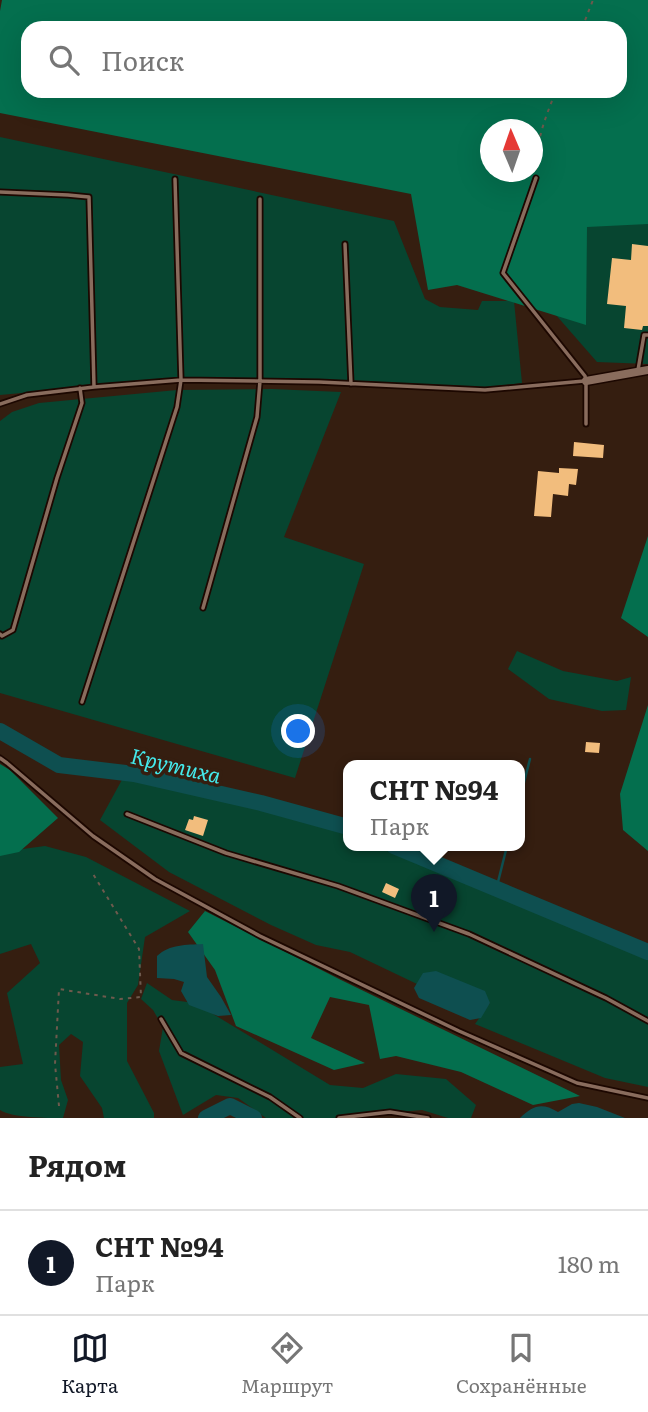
<!DOCTYPE html>
<html lang="ru">
<meta charset="utf-8">
<style>
:root{--surface:#fff;--page:#f6f6f6;--text:#222;--muted:#767676;--line:#e0e0e0;--accent:#111827}
body{margin:0;font-family:Literata,serif;background:var(--page);color:var(--text)}
.compass{position:absolute;left:480px;top:119px;width:63px;height:63px;border-radius:50%;background:var(--surface);box-shadow:0 7px 28px #0002;rotate:358deg}
.you{position:absolute;left:299px;top:732px;width:24px;height:24px;margin:-18px;border:5px solid #fff;border-radius:50%;background:#1a73e8;box-shadow:0 0 0 10px #1a73e833}
.badge{display:grid;place-items:center;width:46px;height:46px;border-radius:50%;background:var(--accent);color:#fff;font-size:23px;font-weight:700}
.pin{position:absolute;translate:-50% -58px;filter:drop-shadow(0 2px 4px #0008)}
.pin::after{content:'';position:absolute;top:37px;width:24px;height:21px;background:inherit;clip-path:polygon(0 0,100% 0,50% 100%)}
.popup{position:absolute;left:343px;top:760px;width:182px;height:91px;box-sizing:border-box;display:grid;place-content:center;border-radius:14px;background:var(--surface);filter:drop-shadow(0 2px 5px #0005);font-size:23px;white-space:nowrap;color:var(--muted)}
.popup b{font-size:26px;color:var(--text)}
.popup::after{content:'';position:absolute;left:50%;top:100%;margin-left:-14px;border:14px solid transparent;border-top-color:var(--surface)}
.list{margin:0;padding:0;list-style:none}
h2{display:flex;justify-content:space-between;align-items:center;height:91px;margin:0;padding:0 28px;font-size:30px}
h2 small{font-size:23px;font-weight:400;color:var(--muted)}
.list li{display:grid;grid-template-columns:46px 1fr auto;gap:21px;align-items:center;box-sizing:border-box;height:105px;padding:0 28px;border-top:2px solid var(--line)}
.list b{display:block;font-size:26px;white-space:nowrap}
.list p{margin:0;font-size:23px;white-space:nowrap;color:var(--muted)}
.list em{font-size:23px;font-style:normal;color:var(--muted)}
.icon{flex:none;width:38px;height:38px;fill:none;stroke:currentColor;stroke-width:2;stroke-linecap:round;stroke-linejoin:round}
.map{position:relative;flex:none;width:648px;height:1118px;overflow:hidden}
.search{position:absolute;background:var(--surface);box-shadow:0 7px 28px #0002;left:21px;right:21px;top:21px;height:77px;display:flex;align-items:center;gap:18px;box-sizing:border-box;padding:0 24px;border-radius:21px;color:var(--muted);font-size:26px}
.sheet{height:196px;background:var(--surface)}
nav{display:flex;justify-content:space-around;align-items:center;box-sizing:border-box;height:98px;border-top:2px solid var(--line);background:var(--surface);font-size:19px;color:var(--muted)}
nav a{display:grid;justify-items:center;gap:4px}
nav .on{color:var(--accent)}
.map>svg:first-child{display:block}
</style>
<div class="map">
<svg width="648" height="1118" viewBox="0 0 648 1118">
<rect width="100%" height="100%" fill="#351e10"/>
<path fill="#074530" d="M648,0v364l-51,-2 -62,-71 85,-200v-63z
M0,137l394,84 31,78 15,8 38,3 4,-9h32l8,82 -43,5 -284,-11 -195,18z
M272,389l69,3 -57,145 80,27 -69,214 -295,-85v-272l12,-9 27,-9 138,-13z
M517,651l46,20 54,10 14,-4 -5,33 -24,1 -53,-12 -41,-30z
M124,776l216,50 8,4v16h38l262,113v128l-43,-9 -130,-54 15,-21 -66,-30 -7,11 -67,-32 -34,-7 -45,-20 -102,-53 -69,-52z
M45,846l41,11 104,54 -45,26 -7,48 -11,18v58l27,52v5h-50l-2,-10 -22,-32 3,-34 -12,-8 -12,11 2,35 7,20 -5,18c-17,0 -50,0 -63,-8v-43l23,-3 -16,-71 33,-30 -9,-19 -31,10v-102z
M147,983l25,17 23,3 135,82 33,3 33,-14 50,5 30,26 -5,13h-23l-26,-8 -89,8h-67l-28,-20 -22,-3 -33,20 -24,-64 4,-24 -10,-17 -12,-11z"/>
<path fill="#046f4e" fill-rule="evenodd" d="M2,0h646v224l-61,3 -1,98 -129,-40 -29,5 -17,-96 -411,-81v-102zM28,28h592v63h-592zM490,130h42v42h-42z
M648,536v101l-27,-19z
M648,705v146l-25,-21 -3,-36z
M0,764l10,6 48,48 -39,34 -19,4z
M205,911l136,69 239,116 -47,9 -72,-33 -65,-16 -16,3 -11,-54 -39,-8 -19,41 54,25 -31,7 -98,-44 -21,-56 -27,-38z"/>
<path fill="#0e4f50" d="M203,944l4,33 14,20 10,18 -13,1 -29,-11 -8,-14 3,-9 -10,-3 -17,-1v-22c13,-12 29,-11 46,-12z
M436,971l49,20 5,12 -9,15 -11,2 -51,-22 -5,-10 9,-15z
M579,1103l18,4 28,11h-105c13,-12 21,-16 38,-6l14,-8z"/>
<g fill="none" stroke-linecap="round" stroke-linejoin="round">
<path stroke="#0e4f50" stroke-width="2.5" d="M520,798l10,-39
M496,890l11,-44"/>
<path stroke="#0e4f50" stroke-width="16" d="M0,731l59,34 75,9 127,29 87,24
M394,846l254,106
M206,1118l24,-12 24,12"/>
</g>
<path fill="#f2bd7d" d="M632,244l16,2v80h-5l-1,4 -18,-2 2,-22 -19,-2 5,-46 19,2z
M574,442l30,3 -1,13 -30,-2z
M559,468l19,1 -2,16 -7,-1 -1,12 -15,-2 -2,23 -17,-1 4,-45 21,2z
M586,742l14,1 -1,10 -14,-1z
M194,816l14,4 -5,16 -18,-6 4,-11 4,1z
M386,883l13,6 -4,9 -13,-6z"/>
<g fill="none" stroke-linecap="round" stroke-linejoin="round">
<g stroke="#1c0700" stroke-width="7">
<path id="lane" d="M536,178l-33,95 82,103 1,5v43
M0,192l68,3 21,2 5,189
M345,244l6,140
M638,370l6,-35h4
M0,404l27,-9 67,-8 87,-7 138,2 166,8 99,-9
M203,608l54,-191 3,-36v-182
M0,634l2,2 11,-6 44,-152 25,-75 -2,-15
M82,702l95,-295 4,-27 -6,-201
M0,758l7,5 86,73 62,43 105,57 199,95 118,52 71,15
M127,814l99,39 112,33 131,48 137,64 42,23
M161,1019l20,34 89,44 30,21
M339,1118l51,-6 38,6"/>
</g>
<g stroke="#1c0700" stroke-width="11">
<path id="street" d="M586,381l62,-11"/>
</g>
<path stroke="#6e5a4d" stroke-width="2" stroke-dasharray="3.5 5" stroke-linecap="butt" d="M582,28l11,-28
M536,170c0,-29 9,-52 20,-79
M59,1106l-4,-42 4,-75 61,10 21,-2 -2,-48 -46,-75"/>
<use href="#lane" stroke="#896c5d" stroke-width="3.5"/>
<use href="#street" stroke="#896c5d" stroke-width="8"/>
</g>
<g text-anchor="middle" dominant-baseline="central" stroke-width="7" stroke-linejoin="round" paint-order="stroke">
<g font-size="21" font-style="italic" fill="#44eaec" stroke="#351e10">
<text transform="translate(176 764) rotate(13)">Крутиха</text>
</g>
</g>
</svg>
<svg class="compass" viewBox="-18 -18 36 36"><path d="M0-13l5 13h-10z" fill="#e53935"/><path d="M0 13l5-13h-10z" fill="#767676"/></svg>
<div class="you"></div>
<div class="pin badge" style="left:434px;top:932px">1</div>
<div class="popup"><b>СНТ №94</b>Парк</div>
<div class="search"><svg class="icon" aria-label="search" viewBox="0 0 24 24"><circle cx="10" cy="10" r="6"/><path d="M15 15l6 6"/></svg>Поиск</div>
</div>
<section class="sheet">
<h2>Рядом<small></small></h2>
<ul class="list">
<li><span class="badge">1</span><div><b>СНТ №94</b><p>Парк</p></div><em>180 m</em></li>
</ul>
</section>
<nav>
<a class="on"><svg class="icon" aria-label="map" viewBox="0 0 24 24"><path d="M3 6l6-2 6 2 6-2v14l-6 2-6-2-6 2zM9 4v14M15 6v14"/></svg>Карта</a>
<a><svg class="icon" aria-label="directions" viewBox="0 0 24 24"><path d="M12 3l9 9-9 9-9-9zM9 14v-3h6M13 9l2 2-2 2"/></svg>Маршрут</a>
<a><svg class="icon" aria-label="saved" viewBox="0 0 24 24"><path d="M7 4h10v16l-5-4-5 4z"/></svg>Сохранённые</a>
</nav>
